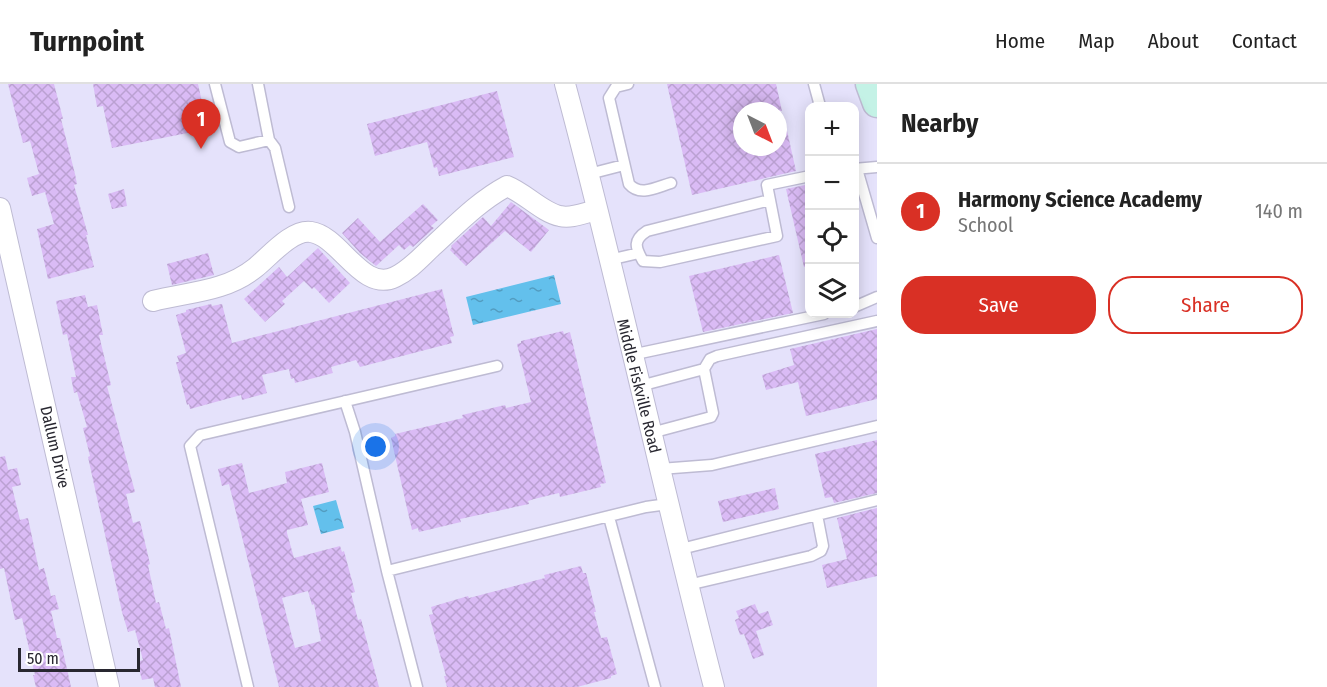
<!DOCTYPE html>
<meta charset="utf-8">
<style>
:root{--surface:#fff;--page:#f2f2f2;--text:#222;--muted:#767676;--line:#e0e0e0;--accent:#d93025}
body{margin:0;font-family:"Fira Sans Condensed",sans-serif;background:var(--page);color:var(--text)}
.controls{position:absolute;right:18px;top:18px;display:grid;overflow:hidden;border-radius:12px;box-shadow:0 3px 15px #0003}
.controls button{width:54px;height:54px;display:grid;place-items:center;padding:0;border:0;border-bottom:2px solid var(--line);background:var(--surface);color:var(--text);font:30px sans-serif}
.compass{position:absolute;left:733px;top:18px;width:54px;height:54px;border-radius:50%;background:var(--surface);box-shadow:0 3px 15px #0003;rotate:138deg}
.scale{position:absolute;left:18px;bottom:15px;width:122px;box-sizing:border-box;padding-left:6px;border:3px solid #282730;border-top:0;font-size:16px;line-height:21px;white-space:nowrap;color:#282730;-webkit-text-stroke:4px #fff;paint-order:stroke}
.you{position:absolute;left:376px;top:363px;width:21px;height:21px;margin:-15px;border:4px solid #fff;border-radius:50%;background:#1a73e8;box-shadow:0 0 0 9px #1a73e833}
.badge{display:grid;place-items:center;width:39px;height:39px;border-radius:50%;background:var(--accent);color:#fff;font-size:20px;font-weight:700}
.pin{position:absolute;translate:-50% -50px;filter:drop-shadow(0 2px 3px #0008)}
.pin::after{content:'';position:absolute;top:32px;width:21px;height:18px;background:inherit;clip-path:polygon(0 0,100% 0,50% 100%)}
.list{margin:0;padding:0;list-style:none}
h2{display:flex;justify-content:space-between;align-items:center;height:78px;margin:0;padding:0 24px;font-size:26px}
h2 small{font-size:20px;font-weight:400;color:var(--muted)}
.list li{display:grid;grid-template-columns:39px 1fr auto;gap:18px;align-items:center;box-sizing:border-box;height:96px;padding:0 24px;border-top:2px solid var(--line)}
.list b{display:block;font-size:22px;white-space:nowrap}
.list p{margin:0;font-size:20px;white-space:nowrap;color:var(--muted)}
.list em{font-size:20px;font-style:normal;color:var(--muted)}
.actions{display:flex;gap:12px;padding:18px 24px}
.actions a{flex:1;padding:14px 0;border:2px solid var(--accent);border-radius:24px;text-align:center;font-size:21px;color:var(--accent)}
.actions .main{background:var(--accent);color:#fff}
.icon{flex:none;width:33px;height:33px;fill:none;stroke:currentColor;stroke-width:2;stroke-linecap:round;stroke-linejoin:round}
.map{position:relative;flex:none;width:877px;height:603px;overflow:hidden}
header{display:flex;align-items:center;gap:36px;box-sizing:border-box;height:84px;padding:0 30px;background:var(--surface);border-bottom:2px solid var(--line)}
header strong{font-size:28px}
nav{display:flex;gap:33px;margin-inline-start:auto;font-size:21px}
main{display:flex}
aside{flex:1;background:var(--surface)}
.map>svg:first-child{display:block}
</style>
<header>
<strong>Turnpoint</strong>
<nav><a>Home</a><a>Map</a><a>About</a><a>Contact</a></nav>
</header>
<main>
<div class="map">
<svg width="877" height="603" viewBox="0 0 877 603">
<defs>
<pattern id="water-ripples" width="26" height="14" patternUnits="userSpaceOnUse" patternTransform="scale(1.5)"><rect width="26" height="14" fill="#63c0ec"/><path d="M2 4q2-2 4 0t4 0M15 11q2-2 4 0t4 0" fill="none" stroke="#529cc0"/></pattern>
<pattern id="building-cross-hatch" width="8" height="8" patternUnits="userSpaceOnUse" patternTransform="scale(1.5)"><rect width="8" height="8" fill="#dabbf5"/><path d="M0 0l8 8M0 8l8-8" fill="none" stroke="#bba1d2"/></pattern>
</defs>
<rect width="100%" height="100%" fill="#e5e2fb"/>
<path fill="url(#water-ripples)" d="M554,191l7,29 -88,21 -7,-28z
M336,416l8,28 -23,6 -8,-28z"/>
<path fill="url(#building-cross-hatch)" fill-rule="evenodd" d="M8,0h46l9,35h-2l14,55 2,10 -3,1 14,50h-2l8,32 -46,12 -11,-50 17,-5 -9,-32 -13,4 -5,-18 12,-4 -9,-33 -7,2z
M93,0h105l10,45 -96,19 -9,-42 -6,1z
M667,0h109l6,27h-40v36h36v-30h6l12,54 -104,24z
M497,7l17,66 -75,19 -2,-9 -3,1 -7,-26 -52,14 -8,-32z
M810,100v82l-6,1 -18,-78z
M124,105l3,17 -15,3 -4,-15z
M511,118l38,28 -18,22 -26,-21 -39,35 -16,-16 2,-3 -1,-1 32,-29 8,9z
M423,120l15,16 -7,6 3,2 -21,19 -3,-2 -6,5 -5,-5 -23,21 -16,-13 -18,-20 16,-15 22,24z
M318,164l32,35 -21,20 -15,-16 -2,2 -8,-8 -22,20 3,3 -20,18 -21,-23 35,-32 8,10z
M208,169l6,22 -42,10 -5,-21z
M779,171l14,58 -90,19 -14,-56z
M442,205l12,47 -4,1 2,6 -92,24 -4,-7 -25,7 2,6 -38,10 -1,-5 -3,1 -2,-10 -27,6 5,18 -25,7 -1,-5 -51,14 -1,-5 -2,1 -11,-43h3l-2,-6 9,-3 -10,-38 10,-3v-2l25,-6 1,2 10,-2 10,39z
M85,211l3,12 9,-2 6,30h-4l12,50 -4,1 28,106 -9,2 7,29 7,-2 10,43 -2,1 8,38 3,-1 7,27 3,-1 12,59h-26l-2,-9 -11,2 -5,-18 6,-2 -8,-30 -7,2 -6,-20 -34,-155 2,-1 -7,-28 4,-1 -10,-35 -3,1 -3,-16h5l-9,-43 -4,1 -7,-34z
M877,245v70l-71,17 -8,-34 -32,8 -4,-15 32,-10 -4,-16z
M563,247l1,3 6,-2 36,151 -6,1 1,3 -41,10 -1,-4 -25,6 -6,2 1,3 -69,15 1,3 -42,10 -1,-4 -6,2 -21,-92 4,-2v-2l68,-16 -1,-3 43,-10 1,3 25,-6 -14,-58 4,-1v-2z
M877,356v53l-43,10 -2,-6 -7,1 -10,-44z
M5,372l3,14 9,-2 4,17 -9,2 8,33 8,-2 11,52 5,-2 7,28 4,-1 4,14 -8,2 6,27h3l11,49h-35l-3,-12h2l-13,-57 -7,2 -11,-52 -4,1v-112z
M242,379l7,30 38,-10 -2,-11 37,-9 7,29 -28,7 7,26 -21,5v3l7,25 46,-12 2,6 2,-1 11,41 -4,1 7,27 3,-1 18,68h-100l-50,-203 -7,2 -4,-17zM308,507l4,14 2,-1 7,37 -26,7 -13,-50z
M775,404l4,21 -56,13 -5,-21z
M877,424v68l-50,12 -5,-23 25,-6 -10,-41z
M581,482l2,7h3l10,39h-2l7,26 6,-1 10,37 -6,2v2l-34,9h-130l-3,-11h2l-17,-61 4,-1 -2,-7 37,-11 1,2 76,-20 -1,-3z
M755,520l4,10 9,-3 5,14 -17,6 8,24 -11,4 -9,-25 -4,1 -5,-15 4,-2 -3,-7z"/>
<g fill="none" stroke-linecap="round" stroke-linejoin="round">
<g stroke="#bebbd3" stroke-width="13">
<path id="service" d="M215,0l15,58 9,5 30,-7
M258,0l11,56 6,8 14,59
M628,0l-12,3 -7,11 20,86c11,13 28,3 42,-1
M814,0l6,22
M854,85l23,-2
M857,85l20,69
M589,90l35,-9
M770,116l-123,31c-14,9 -12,16 -4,30l17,1 117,-26 -10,-51 43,-9
M609,176l30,-7
M854,223l23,-10
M631,271l193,-41
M704,285l6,-10 7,-3 160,-35
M640,302l64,-17 9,44 -2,4 -60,16
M345,317l10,31 32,139 30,116
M660,385l52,-4 165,-39
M609,433l46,170
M681,465l196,-49
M387,487l259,-64 22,-3
M688,501l123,-29 10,-5 2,-5 -6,-31
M248,603l-58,-241 10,-11 297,-69"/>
</g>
<g stroke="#bebbd3" stroke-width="22">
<path id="minor" d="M565,0c54,200 97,403 149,603
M0,124l109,479
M153,217c35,-9 72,-9 102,-33 14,-11 37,-39 56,-36 29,4 51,61 84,45 15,-7 26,-20 38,-31 24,-22 46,-45 74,-60 18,7 36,27 53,30 12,3 26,-4 37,-6"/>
</g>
<g stroke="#bebbd3" stroke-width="31">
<path id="secondary" d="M870,0l7,19"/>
</g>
<use href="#service" stroke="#fff" stroke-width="10"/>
<use href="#minor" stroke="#fff" stroke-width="20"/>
<use href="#secondary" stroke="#c4f2e6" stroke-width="28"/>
</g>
<g text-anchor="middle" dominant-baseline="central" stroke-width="4.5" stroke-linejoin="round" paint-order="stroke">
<g font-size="16" fill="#282730" stroke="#fff">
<text transform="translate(639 302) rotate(76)">Middle Fiskville Road</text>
<text transform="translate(55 363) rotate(77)">Dallum Drive</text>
</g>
</g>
</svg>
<div class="controls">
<button>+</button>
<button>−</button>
<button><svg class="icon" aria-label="locate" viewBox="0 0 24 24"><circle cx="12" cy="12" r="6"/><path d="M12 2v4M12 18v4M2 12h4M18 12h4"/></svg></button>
<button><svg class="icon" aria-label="layers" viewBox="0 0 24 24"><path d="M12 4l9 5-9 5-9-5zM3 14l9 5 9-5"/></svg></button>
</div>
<svg class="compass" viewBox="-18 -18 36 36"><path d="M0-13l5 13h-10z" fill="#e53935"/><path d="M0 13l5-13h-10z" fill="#767676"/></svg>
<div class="scale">50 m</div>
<div class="you"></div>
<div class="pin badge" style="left:201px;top:65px">1</div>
</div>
<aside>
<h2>Nearby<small></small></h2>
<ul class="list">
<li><span class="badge">1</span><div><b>Harmony Science Academy</b><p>School</p></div><em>140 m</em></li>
</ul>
<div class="actions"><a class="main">Save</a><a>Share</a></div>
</aside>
</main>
